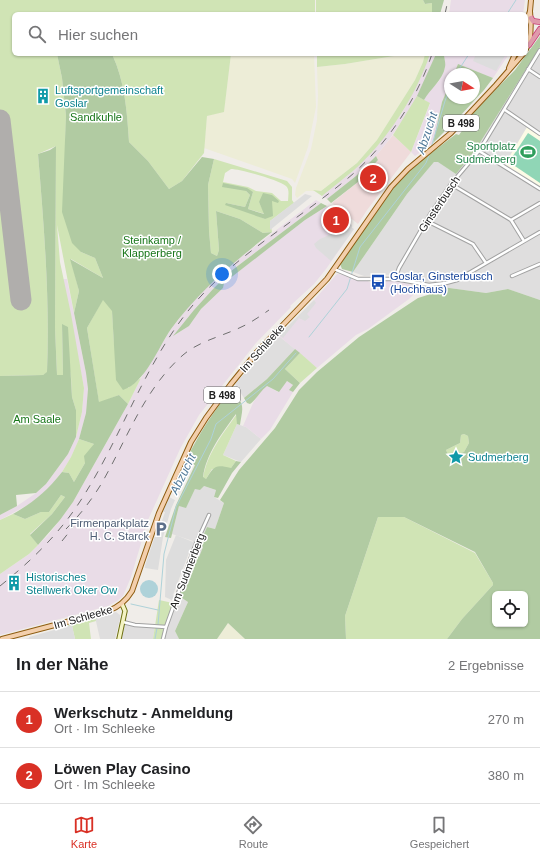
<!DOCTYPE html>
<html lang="de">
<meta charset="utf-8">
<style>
:root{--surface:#fff;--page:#f2f2f2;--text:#202124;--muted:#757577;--line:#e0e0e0;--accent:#d93025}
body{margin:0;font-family:Helvetica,sans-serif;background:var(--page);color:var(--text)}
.controls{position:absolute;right:12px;bottom:12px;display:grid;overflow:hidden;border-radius:6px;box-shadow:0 1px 3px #0004}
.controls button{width:36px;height:36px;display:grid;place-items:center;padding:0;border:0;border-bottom:1px solid var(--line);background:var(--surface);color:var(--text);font:20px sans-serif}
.compass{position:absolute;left:444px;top:68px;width:36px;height:36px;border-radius:50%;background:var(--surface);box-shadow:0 1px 3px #0004;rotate:101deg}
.you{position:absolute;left:222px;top:274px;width:14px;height:14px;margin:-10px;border:3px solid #fff;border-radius:50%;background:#1a73e8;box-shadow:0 0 0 6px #1a73e833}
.badge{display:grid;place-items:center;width:26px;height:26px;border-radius:50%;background:var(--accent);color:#fff;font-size:13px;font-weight:700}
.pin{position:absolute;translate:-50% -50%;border:2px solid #fff;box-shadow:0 1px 4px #0006}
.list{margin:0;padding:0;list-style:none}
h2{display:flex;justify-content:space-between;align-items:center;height:52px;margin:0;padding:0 16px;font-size:17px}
h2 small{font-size:13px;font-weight:400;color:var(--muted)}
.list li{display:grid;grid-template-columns:26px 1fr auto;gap:12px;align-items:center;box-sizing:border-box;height:56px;padding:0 16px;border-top:1px solid var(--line)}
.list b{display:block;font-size:15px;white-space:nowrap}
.list p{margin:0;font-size:13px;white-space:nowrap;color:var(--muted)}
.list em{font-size:13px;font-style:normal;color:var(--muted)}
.icon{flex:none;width:22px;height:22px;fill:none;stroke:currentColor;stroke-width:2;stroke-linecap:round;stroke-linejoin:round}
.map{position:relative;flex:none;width:540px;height:639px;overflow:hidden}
.search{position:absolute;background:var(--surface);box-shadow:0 1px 3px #0004;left:12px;right:12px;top:12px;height:44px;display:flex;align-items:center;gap:10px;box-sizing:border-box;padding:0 14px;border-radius:6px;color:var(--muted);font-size:15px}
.sheet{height:164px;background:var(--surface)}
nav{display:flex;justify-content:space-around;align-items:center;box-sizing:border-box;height:56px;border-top:1px solid var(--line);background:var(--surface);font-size:11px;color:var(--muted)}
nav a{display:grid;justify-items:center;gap:2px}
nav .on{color:var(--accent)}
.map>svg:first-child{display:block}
</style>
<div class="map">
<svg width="540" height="639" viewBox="0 0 540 639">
<rect width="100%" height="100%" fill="#f0ede9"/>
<path fill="#dfdede" d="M540,47v253l-32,-11 -22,4 -44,-6 -8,-4h-11l-32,-8 -27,1 -11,-4 54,-78 27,-32 42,-13z
M279,336l16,13 -28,30 -23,19 -9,-14z
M237,424l9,3 15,12 -20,23 -18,-7z
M204,486l12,4 -2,7 10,6 -9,26 -8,-2 -8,18 4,2 -4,10 -10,-4 4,-12 -21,-7 7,-28 7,1 9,-18z
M179,596l9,6 -13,29 4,8h-18l12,-36z
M116,612l4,3v4l-5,20h-15l-5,-22z
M124,620l13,4 18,1 -2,14h-33z"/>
<path fill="#efdbdb" d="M393,135l18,17 -44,58 -9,14 -26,-21 26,-21 20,-22 -2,-4z"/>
<path fill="#e9dce7" d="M451,0h74l-2,14h-74z
M430,54h6l-13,31 -9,18 -23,34 -15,19 -20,20 -29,23 -5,-3 32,-26 36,-41 12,-16 12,-23z
M444,54h65l-16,24 -35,-13 -4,9h-4v9l-8,19 -9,41 -18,13 -4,-4 19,-48 -6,-4 4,-8 11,-11 6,-14z
M316,200l5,3 -90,68 -17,17 -39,47 14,-9 12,-17 22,-21v-5l82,-63 22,-14 25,19v3l2,1 -28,40 -12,15 -24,22 1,1 -35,36 -57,72 -19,34 -32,71 -17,57 -8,19 -6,5 -9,5 -108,29v-61l29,-20 19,-19 12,-15 13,-18 55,-98 13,-26 30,-49 18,-23 21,-22 23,-21z
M337,274l8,1 9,5h12l5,3h9l1,-2h16l16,4 3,2v5l-7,7 -41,30 -12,6 -39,33 -38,-32 35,-36z
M63,279h4l19,94 2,16 -2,24 -7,26 -8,18 -9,15 -13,16 -14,13 -35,19v-5l17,-9 19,-13 10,-9 22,-30 8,-17 6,-25 2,-24z
M287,381l6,4 -3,5 3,2 -23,38 -9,9 -15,-12 -3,-1 10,-23 8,-13 6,-4 11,6z"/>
<path fill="#fcfbe6" d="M527,127l13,9v50l-35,-22z"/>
<path fill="#ededd7" d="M231,54h83l2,53 -8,40 -13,36 -3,-4 -88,-31 3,-32 17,-5z
M406,54h19l-2,8 -8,18 -38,60 -20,23 -36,28h-15l-9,7 -2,-3 1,-7 15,-39 6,-29 1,-24 -1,-29 28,-3z
M228,623l17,16h-28z"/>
<path fill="#d0e4b5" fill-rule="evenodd" d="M0,0h315v14h-243l-7,-2 -13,2h-38v40h43l5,24 4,38 -1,40 16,96 14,6 8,20 -32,-19 8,32 -5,22 -17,-88 3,37 11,52 13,74 -2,24 -6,25v-27l-4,-13 -1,-20 -9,-53 1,51h-6l-2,-47 1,-182 -18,8c6,73 12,145 9,219l-4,2 -43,1z
M316,0h107l2,4 7,-1v11h-116z
M112,54h119l-7,58 -17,4 -3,37 -22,28 -13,8 -21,-28 -19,-19c-2,-30 -4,-60 -17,-88z
M317,54h89l-61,10 -28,3z
M425,54h5c-14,42 -43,87 -77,117 -10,8 -20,16 -31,25l-9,-6 8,1 36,-28 20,-23 38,-60 8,-18z
M417,96l13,7 -19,49 -18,-17z
M214,159l73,22 5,6v13l2,3 -24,18 2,11 -9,1 -23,-14 -24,-8 3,39 -2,6 -6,-3 -2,-22 -1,-46zM231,169c9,0 49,11 55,17 4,4 2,10 2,15h-7l-9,-8 -16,-2 -8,-4 -25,-5 2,-9zM222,187l31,5 -5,17 17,5 -6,-12 13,-7v5l-7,19 -39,-16 19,4 5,-12 -4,-4z
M103,299l9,11 2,34 14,44 13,-10 -13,26 -9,-9 -20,8 -12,-75z
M300,353l17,15 -17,15 -15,-14z
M237,414v10l-14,31 13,6 -5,7 -19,1 -6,10 -3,-1c4,-24 20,-45 34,-64z
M464,434l4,2 1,7 -5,9 -15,6 -3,-8 14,-7 1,-8z
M79,439l15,5 -9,19 -11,19 -5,-9 -7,-1 9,-15z
M61,495l4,2 -13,17 -22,20 8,11 -9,9 -29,20v-54l13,-6 12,5 16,-7h8z
M378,517h26l71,36 18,30v2l-31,34 -15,20h-101l-1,-23z
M159,600l14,3 -12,36h-8z
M95,617l1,4 -7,2 2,16h-16l-3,-13 -3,1 -1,-2z"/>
<path fill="#b1cba2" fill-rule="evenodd" d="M423,0h21l-4,14h-8v-11l-7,1z
M540,36v11l-64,102 -20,25 -18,-12h-4l-27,32 -54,78 -11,-3 -2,-5 53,-75 10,-12 14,-13 39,-30 3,1 11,-16 4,2 -2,-7 43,-44z
M57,54h55c13,28 15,57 17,88l19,19 21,28 13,-8 20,-24 12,2 -6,26 1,46 2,22 6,3 2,-6 -3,-39 24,8 23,14 9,-1c-37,29 -73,59 -101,97 -13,19 -26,54 -48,61l-7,-10 -4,-69 -9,-11 -16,28 12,74 20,-7 9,9 -55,98 -13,18 -22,25 -8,-10 22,-21 13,-17 -4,-2 -12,17h-8l-16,7 -12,-5c22,-13 33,-22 49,-42l7,1 5,9 11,-19 -1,-7 10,-12 -15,-5 7,-26 2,-24 -2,-16 -12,-60 5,-22 -9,-32 33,19 -8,-20 -14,-6 -9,-9 -10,-31 4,-96 -4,-38z
M436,54h8c0,4 2,9 1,13 -2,13 -15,22 -21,33l-7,-4z
M458,64l35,14 -9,12 -34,37 -2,1 -15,15 9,-41 8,-19v15h24v-24h-20z
M56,146l-1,182 2,47h6l-1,-51 6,3 4,70 4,13v27l-8,17 -22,30 -10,9 -20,2 1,11 -17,9v-139l43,-1 4,-3c3,-73 -3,-145 -9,-218l12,-4z
M376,156l2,4 -20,22 -27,21 -4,-4 29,-23z
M223,183l24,5 6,4 -5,17 16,5 -5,-12 4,-9 9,2 7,6 -1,2 -6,-2 1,15 -8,3 -40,-14 1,-2 19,4 5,-12 -4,-4 -24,-4z
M321,203l6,3 -22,14 -81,63 -1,5 -22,21 -12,17 -16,10 21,-26 20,-22 17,-17z
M442,287l44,6 22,-4 32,11v339h-93l15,-20 31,-34v-2l-18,-31 -71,-35h-26l-33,99 1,23h-101l-17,-16 -11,16h-38l-4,-8 13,-29 -9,-6 16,-41 4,2 4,-10 -4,-2 8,-18 8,2 9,-26 -4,-3 19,-30 36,-42 24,-38 18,-18 42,-35 59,-39 19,-6zM464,434l4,2 1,7 -5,9 -15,5 -3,-7 14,-7 1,-8zM495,594h30v30h-30z
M295,349l5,4 -15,16 15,14 -7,9 -4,-2 4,-5 -6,-4 -8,11 -12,-6c-7,5 -10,13 -17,18l-3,-1 -3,-5 23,-19z
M232,389c13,17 11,16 8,36l-3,-1 -1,-10c-14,19 -30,40 -33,63l3,2c8,-13 9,-15 25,-11l5,-7 5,1 -9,11 -14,25 -4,-1 2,-7 -12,-4 -4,4 -5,-1 -9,19 -7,-2 -8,32 -6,-1 11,-32 19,-40 -10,-3c13,-26 28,-51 47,-73z"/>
<path fill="#90d6b6" d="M528,133l12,8v42l-31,-21z"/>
<path fill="#ddd" d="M476,54h30l-10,17 -23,-10z
M305,194l7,2 -42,34v-9z
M347,222l5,3v3l2,1 -23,32 -15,-13 -2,-4 6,-5 7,-3z
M314,300l2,3 -9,11 3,3 -5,4 -6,-3 -16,20 -4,-3z
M169,497l6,3 -4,9 -8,28 -5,33 -13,-2v-2l15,-45h2l3,-9h-2z
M176,535l17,7 -20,53 -2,-1 3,2 -2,4 -7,-3 1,-37z
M72,625l3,14h-50l4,-1v-1z"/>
<path fill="#aed2d9" d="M140 589a9 9 0 1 1 18 0a9 9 0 1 1-18 0Z"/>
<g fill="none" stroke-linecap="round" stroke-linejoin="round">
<path stroke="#aed2d9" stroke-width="1" d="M507,14l9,-14
M456,74l13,-20
M431,148l14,-47 5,-13
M309,337l38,-48 13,-42 66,-84 4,-10
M131,604l27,6
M158,625l6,-71 12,-47 35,-68 5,-15 57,-45 23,-26
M155,639l2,-11"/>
<path stroke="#b0aeac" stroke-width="21" d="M0,120l21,180"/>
<g stroke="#a2a2a2" stroke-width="4.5">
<path id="street" d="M528,69l12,8
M505,110l35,24
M479,151l61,38
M451,184l60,36 13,21
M511,220l29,-17
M427,221l46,23 13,19
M334,269l24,10h37l34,6 17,-2 11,-3 83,-48
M512,276l28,-12
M395,279l4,-11 32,-55 20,-29 28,-33 61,-101
M123,622l12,3 31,2 29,-81 14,-31
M163,639l3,-12"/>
</g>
<g stroke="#6c6f11" stroke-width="5.5">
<path id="secondary" d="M119,639l6,-28 -3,-7"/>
</g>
<g stroke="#8e5c10" stroke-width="6">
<path id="primary" d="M526,24l4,-13 1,-11
M526,49c6,-9 5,-27 4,-38
M509,68l6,-14
M2,639l106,-28c11,-4 18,-10 24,-20l27,-78 32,-71 15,-24 25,-34 26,-32 70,-73 64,-92 17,-18 43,-36 45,-48 27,-31"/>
</g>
<g stroke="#c93b76" stroke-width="6">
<path id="highway" d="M531,18l2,3 7,1
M529,45l11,-16"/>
</g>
<use href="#street" stroke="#fff" stroke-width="2.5"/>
<use href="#secondary" stroke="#f4f3c4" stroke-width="3.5"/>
<use href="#primary" stroke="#f3cfac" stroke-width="4"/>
<use href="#highway" stroke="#df9aab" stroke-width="4.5"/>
<path stroke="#6f6f6f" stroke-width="1" stroke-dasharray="8 8" stroke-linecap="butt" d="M445,14l3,-14
M66,529c13,-13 24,-27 34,-43 26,-44 43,-96 83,-131 15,-13 36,-18 54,-26 12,-5 22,-12 32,-19
M62,541l12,-15
M0,586c30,-24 58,-51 79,-83 41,-62 63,-134 109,-192 46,-57 112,-91 166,-138 35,-32 63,-74 78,-119"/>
</g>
<defs>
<g id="building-bare" transform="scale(1.2)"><path d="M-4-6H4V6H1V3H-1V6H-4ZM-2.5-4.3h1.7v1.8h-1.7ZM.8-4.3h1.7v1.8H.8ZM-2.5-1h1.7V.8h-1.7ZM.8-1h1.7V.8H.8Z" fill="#0f9aa8" stroke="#fff" stroke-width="2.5" paint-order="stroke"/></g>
<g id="stadium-bare" transform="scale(1.2)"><path d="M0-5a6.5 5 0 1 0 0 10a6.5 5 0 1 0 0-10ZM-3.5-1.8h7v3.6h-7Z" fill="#2e9e5b" stroke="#fff" stroke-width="2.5" paint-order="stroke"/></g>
<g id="bus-bare" transform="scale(1.2)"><path d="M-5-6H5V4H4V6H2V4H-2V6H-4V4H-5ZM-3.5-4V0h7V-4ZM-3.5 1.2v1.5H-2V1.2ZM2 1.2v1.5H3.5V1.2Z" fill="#1a4fb4" stroke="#fff" stroke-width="2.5" paint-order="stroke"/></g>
<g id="sight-bare" transform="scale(1.2)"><path d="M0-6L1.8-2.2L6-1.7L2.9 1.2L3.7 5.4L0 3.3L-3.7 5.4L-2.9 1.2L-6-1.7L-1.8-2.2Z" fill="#0f9aa8" stroke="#fff" stroke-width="2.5" paint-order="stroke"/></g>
<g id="parking-bare" transform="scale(1.2)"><path d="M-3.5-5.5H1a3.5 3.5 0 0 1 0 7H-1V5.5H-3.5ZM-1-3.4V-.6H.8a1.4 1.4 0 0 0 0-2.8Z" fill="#5c6f8a" stroke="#fff" stroke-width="2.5" paint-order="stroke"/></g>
</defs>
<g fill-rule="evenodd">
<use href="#building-bare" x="43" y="96"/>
<use href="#stadium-bare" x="528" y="152"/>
<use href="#bus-bare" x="378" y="282"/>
<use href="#sight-bare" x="456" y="457"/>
<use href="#parking-bare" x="161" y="529"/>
<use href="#building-bare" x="14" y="583"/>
</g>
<g text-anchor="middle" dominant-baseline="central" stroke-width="3" stroke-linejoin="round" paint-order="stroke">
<g fill="#fff" stroke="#646464" stroke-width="1">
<rect x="443" y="115" width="36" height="16" rx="3"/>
<rect x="204" y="387" width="36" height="16" rx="3"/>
</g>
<g font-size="10" font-weight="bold" fill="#212121">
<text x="461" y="123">B 498</text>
<text x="222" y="395">B 498</text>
</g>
<g font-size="11" fill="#0d838f" stroke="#fff" text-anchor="start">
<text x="55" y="90">Luftsportgemeinschaft<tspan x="55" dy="13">Goslar</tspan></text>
<text x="468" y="457">Sudmerberg</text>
<text x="26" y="577">Historisches<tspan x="26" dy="13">Stellwerk Oker Ow</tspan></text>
</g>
<g font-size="11" fill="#187619" stroke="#fff">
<text x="96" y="117">Sandkuhle</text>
<text x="152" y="240">Steinkamp /<tspan x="152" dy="13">Klapperberg</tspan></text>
<text x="37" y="419">Am Saale</text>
</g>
<g font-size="11" fill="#27864d" stroke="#fff" text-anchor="end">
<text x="516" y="146">Sportplatz<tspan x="516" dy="13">Sudmerberg</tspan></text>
</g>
<g font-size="11" fill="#212121" stroke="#fff">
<text transform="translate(439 204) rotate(-56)">Ginsterbusch</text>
<text transform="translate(262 348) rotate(-48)">Im Schleeke</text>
<text transform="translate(187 571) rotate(-69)">Am Sudmerberg</text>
<text transform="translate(83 617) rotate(-16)">Im Schleeke</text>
</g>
<g font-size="11" fill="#164399" stroke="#fff" text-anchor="start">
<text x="390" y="276">Goslar, Ginsterbusch<tspan x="390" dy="13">(Hochhaus)</tspan></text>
</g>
<g font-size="11" fill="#4e5e75" stroke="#fff" text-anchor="end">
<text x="149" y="523">Firmenparkplatz<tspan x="149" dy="13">H. C. Starck</tspan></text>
</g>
<g font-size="12" font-style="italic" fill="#507999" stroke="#fff">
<text transform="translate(427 133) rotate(-72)">Abzucht</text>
<text transform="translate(183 474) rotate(-64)">Abzucht</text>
</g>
</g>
</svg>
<div class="controls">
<button><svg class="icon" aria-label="locate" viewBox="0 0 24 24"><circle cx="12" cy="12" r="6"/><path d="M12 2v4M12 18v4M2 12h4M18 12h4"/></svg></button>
</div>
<svg class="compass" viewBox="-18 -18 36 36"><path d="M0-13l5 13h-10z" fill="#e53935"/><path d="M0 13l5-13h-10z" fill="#757577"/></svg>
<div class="you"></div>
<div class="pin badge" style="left:336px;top:220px">1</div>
<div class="pin badge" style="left:373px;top:178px">2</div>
<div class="search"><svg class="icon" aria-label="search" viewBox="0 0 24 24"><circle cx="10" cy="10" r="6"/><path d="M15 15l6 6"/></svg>Hier suchen</div>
</div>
<section class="sheet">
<h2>In der Nähe<small>2 Ergebnisse</small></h2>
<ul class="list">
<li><span class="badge">1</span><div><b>Werkschutz - Anmeldung</b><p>Ort · Im Schleeke</p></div><em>270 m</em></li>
<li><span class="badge">2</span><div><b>Löwen Play Casino</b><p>Ort · Im Schleeke</p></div><em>380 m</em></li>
</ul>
</section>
<nav>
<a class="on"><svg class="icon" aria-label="map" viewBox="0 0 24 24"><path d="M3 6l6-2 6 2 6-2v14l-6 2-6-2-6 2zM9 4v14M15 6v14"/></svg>Karte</a>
<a><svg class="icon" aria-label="directions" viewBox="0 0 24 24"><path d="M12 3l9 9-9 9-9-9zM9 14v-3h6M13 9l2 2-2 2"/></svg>Route</a>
<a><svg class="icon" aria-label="saved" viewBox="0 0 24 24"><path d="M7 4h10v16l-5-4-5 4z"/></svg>Gespeichert</a>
</nav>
